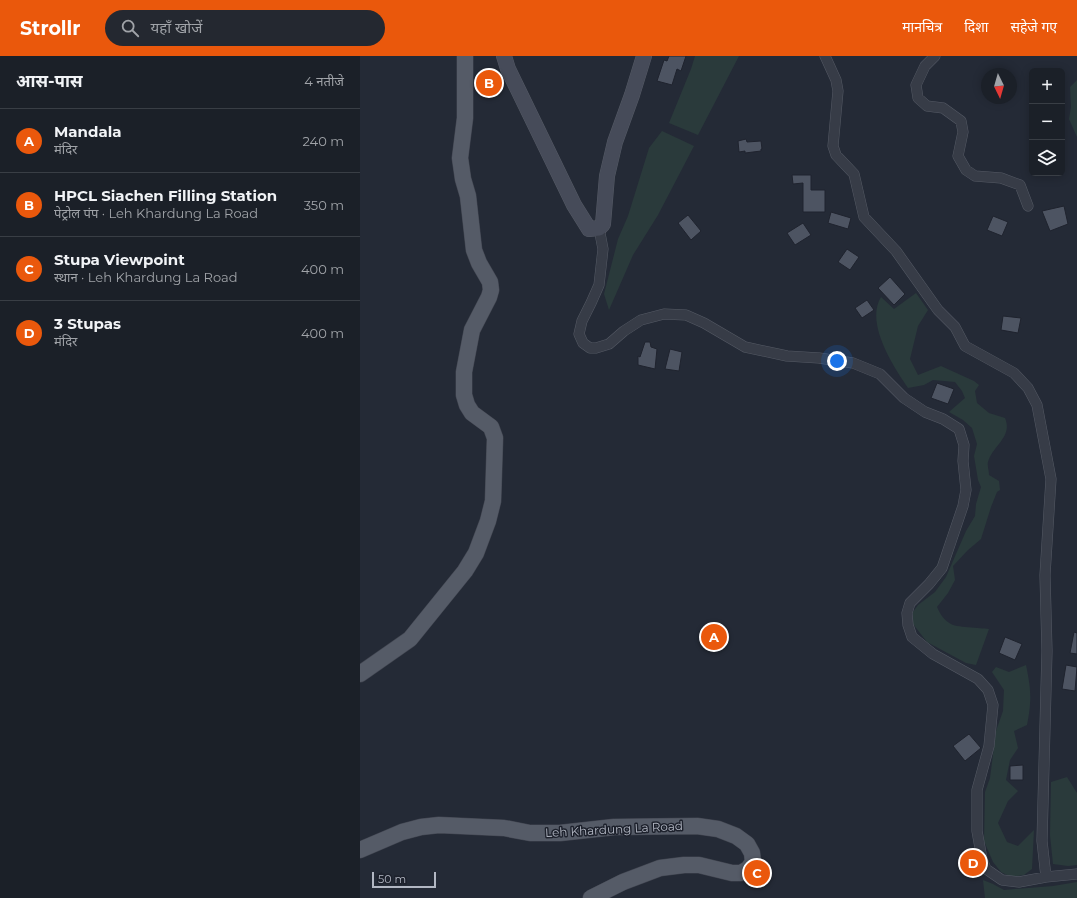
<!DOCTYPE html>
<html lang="hi">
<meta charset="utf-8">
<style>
:root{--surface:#1b2028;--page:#242830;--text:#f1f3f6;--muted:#a0a3a8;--line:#393e45;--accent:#ea580c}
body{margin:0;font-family:Montserrat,"Noto Sans Devanagari",sans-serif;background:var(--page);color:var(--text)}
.controls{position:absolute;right:12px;top:12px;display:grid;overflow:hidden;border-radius:6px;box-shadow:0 2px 10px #0003}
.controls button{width:36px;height:36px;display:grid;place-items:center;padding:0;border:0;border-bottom:1px solid var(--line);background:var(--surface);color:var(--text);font:20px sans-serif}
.compass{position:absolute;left:621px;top:12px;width:36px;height:36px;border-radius:50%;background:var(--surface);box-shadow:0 2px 10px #0003;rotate:175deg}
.scale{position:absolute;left:12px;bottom:10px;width:64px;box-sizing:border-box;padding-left:4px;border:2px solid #b2b7c3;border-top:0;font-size:11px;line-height:14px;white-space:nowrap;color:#b2b7c3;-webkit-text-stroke:3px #1d212c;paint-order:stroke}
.you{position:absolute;left:477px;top:305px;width:14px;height:14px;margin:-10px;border:3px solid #fff;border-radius:50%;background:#1a73e8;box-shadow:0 0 0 6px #1a73e833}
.badge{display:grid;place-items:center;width:26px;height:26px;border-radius:50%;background:var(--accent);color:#fff;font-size:13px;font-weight:700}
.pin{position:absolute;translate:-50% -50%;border:2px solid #fff;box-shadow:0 1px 4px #0006}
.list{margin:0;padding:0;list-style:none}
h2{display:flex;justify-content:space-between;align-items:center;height:52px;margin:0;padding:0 16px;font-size:17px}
h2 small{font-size:13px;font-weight:400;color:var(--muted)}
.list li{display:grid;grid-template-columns:26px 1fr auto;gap:12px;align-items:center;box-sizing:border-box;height:64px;padding:0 16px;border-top:1px solid var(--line)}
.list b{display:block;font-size:15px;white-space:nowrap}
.list p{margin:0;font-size:13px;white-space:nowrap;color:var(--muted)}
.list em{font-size:13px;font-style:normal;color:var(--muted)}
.icon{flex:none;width:22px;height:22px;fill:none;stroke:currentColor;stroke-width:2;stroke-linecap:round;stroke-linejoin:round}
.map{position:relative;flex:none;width:717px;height:842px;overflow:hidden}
header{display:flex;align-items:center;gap:24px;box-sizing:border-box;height:56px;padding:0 20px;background:var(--accent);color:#fff}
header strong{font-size:19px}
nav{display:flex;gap:22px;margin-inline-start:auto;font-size:14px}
.search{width:280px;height:36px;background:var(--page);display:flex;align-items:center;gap:10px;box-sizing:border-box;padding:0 14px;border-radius:22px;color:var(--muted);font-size:15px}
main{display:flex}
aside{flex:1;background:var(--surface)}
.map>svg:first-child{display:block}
</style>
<header>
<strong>Strollr</strong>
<div class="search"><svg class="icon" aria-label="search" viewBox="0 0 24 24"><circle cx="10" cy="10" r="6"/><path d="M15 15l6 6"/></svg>यहाँ खोजें</div>
<nav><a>मानचित्र</a><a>दिशा</a><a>सहेजे गए</a></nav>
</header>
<main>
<aside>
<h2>आस-पास<small>4 नतीजे</small></h2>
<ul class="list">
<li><span class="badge">A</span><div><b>Mandala</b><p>मंदिर</p></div><em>240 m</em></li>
<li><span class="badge">B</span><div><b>HPCL Siachen Filling Station</b><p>पेट्रोल पंप · Leh Khardung La Road</p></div><em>350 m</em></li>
<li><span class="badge">C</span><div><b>Stupa Viewpoint</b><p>स्थान · Leh Khardung La Road</p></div><em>400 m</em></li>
<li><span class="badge">D</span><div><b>3 Stupas</b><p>मंदिर</p></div><em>400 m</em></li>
</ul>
</aside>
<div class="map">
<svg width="717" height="842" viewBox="0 0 717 842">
<rect width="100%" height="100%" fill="#242a36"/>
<path fill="#2a3a3b" d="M335,0h44l-41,79 -29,-12 22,-54z
M717,24v57l-8,-18 2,-12 -1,-20z
M302,75l32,15 -36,69 -25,40 -24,55 -5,-16 14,-55 10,-23 21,-68z
M556,237l12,17 -10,16 -8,33 8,16 23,-9 33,15 5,4 -4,6 2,12 12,10 16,5c8,19 -12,27 -17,44 -1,3 1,9 1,13l10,6 1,9 -3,2 -6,15 -10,32 -13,11 -15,16 2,14 -7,13 -11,14c3,7 7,13 14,17 3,3 30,4 38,5l-13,36 -10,-2 -39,-21 -14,-18v-12l5,-7 17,-13 11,-15 20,-46 9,-15 1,-12 5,-17 -3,-7 -4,-24 3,-12 -5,-16 -9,-8 -14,-8 16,-14 -3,-7 -7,-9 -22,-2 -9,5 -16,3c-15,-22 -43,-65 -27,-91l13,12z
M666,609c5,24 6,35 1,60l-13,6 4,17 -8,12 -4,20 12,11 -10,10 -10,22 9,19 11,4 16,-16 -2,39 -8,6 -13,2 -10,-5 -8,-10 -9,-21 1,-49 5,-14 6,-47 7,-20 1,-21 -12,-18 4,-5 13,5z
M707,721l10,16v72l-9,1 -15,-2 -3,-29 1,-53z
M623,824l10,4 11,6 49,-4 24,-4v16h-92z"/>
<path fill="#4d5462" stroke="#1f232e" d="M309,0h17l-5,15 -4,-2 -5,16 -15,-4 7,-21 3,1z
M386,83l1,3 14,-1 1,8h-1v2l-16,2v-2l-6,1 -1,-11z
M432,119h19v15h14v22h-22v-29l-10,1z
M704,150l4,18 -18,7 -8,-20z
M471,156l20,6 -3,11 -20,-6z
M328,159l13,16 -10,9 -13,-17z
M633,160l15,6 -6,14 -15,-6z
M443,167l8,12 -16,10 -8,-12z
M487,193l12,8 -9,13 -12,-8z
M530,221l15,17 -11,11 -16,-17z
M507,244l7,10 -12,8 -7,-10z
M643,260l18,2 -3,15 -17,-3z
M285,286h5l1,5 6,2 -2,20 -17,-4v-9l2,1z
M310,293l12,3 -3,19 -14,-2z
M577,327l17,6 -6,15 -17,-6z
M714,576l3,1v21l-7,-1z
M645,581l17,7 -7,16 -16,-7z
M706,609l11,2 -2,24 -13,-2z
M609,678l12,14 -16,13 -12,-15z
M663,709v15h-13v-14z"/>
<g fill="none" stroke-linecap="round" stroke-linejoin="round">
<g stroke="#555a65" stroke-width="11">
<path id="street" d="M465,0l11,24 2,11 -5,55 3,9 18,19 10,43 32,34 42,59 17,17 10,19 49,27 14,15 9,17 14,74 -6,96 2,76 -5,190 4,36
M575,0l-10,10 -9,19 2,13 9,8 16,2 18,13 2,11 -5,24 8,14 9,6 26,2 19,7 8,21
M239,172l4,21 -4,36 -8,18 -9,18 -3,13 4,9 7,5h6l13,-4 15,-13 17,-11 23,-6 22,1 18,8 41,24 42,9 32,2 34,5 27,11 24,24 21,14 18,7 16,10 5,16 -1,16 3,29 -3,16 -21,62 -13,16 -19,19 -3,10 1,12 4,12 21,17 45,25 10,11 5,15 -4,41 -12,44v41l5,28 4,10 16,11 17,2 27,-5 31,-3"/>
</g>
<g stroke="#555a65" stroke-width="16">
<path id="secondary" d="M144,0l4,13 66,136 15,24 10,-1 4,-4 4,-48 8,-34 17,-47 12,-39"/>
</g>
<g stroke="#414550" stroke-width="17">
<path id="primary" d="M0,618l50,-35 55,-68 11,-18 12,-32 5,-20 2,-63 -4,-11 -19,-14 -5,-8 -3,-10v-23l8,-42 17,-33 2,-7 -1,-8 -11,-19 -5,-13 -6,-54 -5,-17 -3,-21 5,-40v-62
M0,794l42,-18 19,-5 18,-2 65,3 26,5h30l54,-6 83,-1 21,3 18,7 11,8 5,9 1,9 -5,7 -7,4h-9l-33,-8h-15l-24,3 -37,14 -32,16"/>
</g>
<use href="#street" stroke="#373c47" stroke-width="10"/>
<use href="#secondary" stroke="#464b59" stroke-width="15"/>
<use href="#primary" stroke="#555b67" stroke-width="16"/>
</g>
<g text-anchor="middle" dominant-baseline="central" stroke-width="3" stroke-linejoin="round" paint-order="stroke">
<g font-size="12" fill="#b2b7c3" stroke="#1d212c">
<text transform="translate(254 773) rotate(-3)">Leh Khardung La Road</text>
</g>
</g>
</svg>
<div class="controls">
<button>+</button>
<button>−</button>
<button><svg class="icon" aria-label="layers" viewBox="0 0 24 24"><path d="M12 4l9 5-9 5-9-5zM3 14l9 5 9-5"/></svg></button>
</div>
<svg class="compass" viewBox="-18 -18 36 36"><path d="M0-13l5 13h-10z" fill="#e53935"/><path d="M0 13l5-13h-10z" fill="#a0a3a8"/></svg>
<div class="scale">50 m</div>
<div class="you"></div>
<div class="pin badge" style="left:354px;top:581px">A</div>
<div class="pin badge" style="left:129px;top:27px">B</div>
<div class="pin badge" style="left:397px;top:817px">C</div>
<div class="pin badge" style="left:613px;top:807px">D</div>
</div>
</main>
